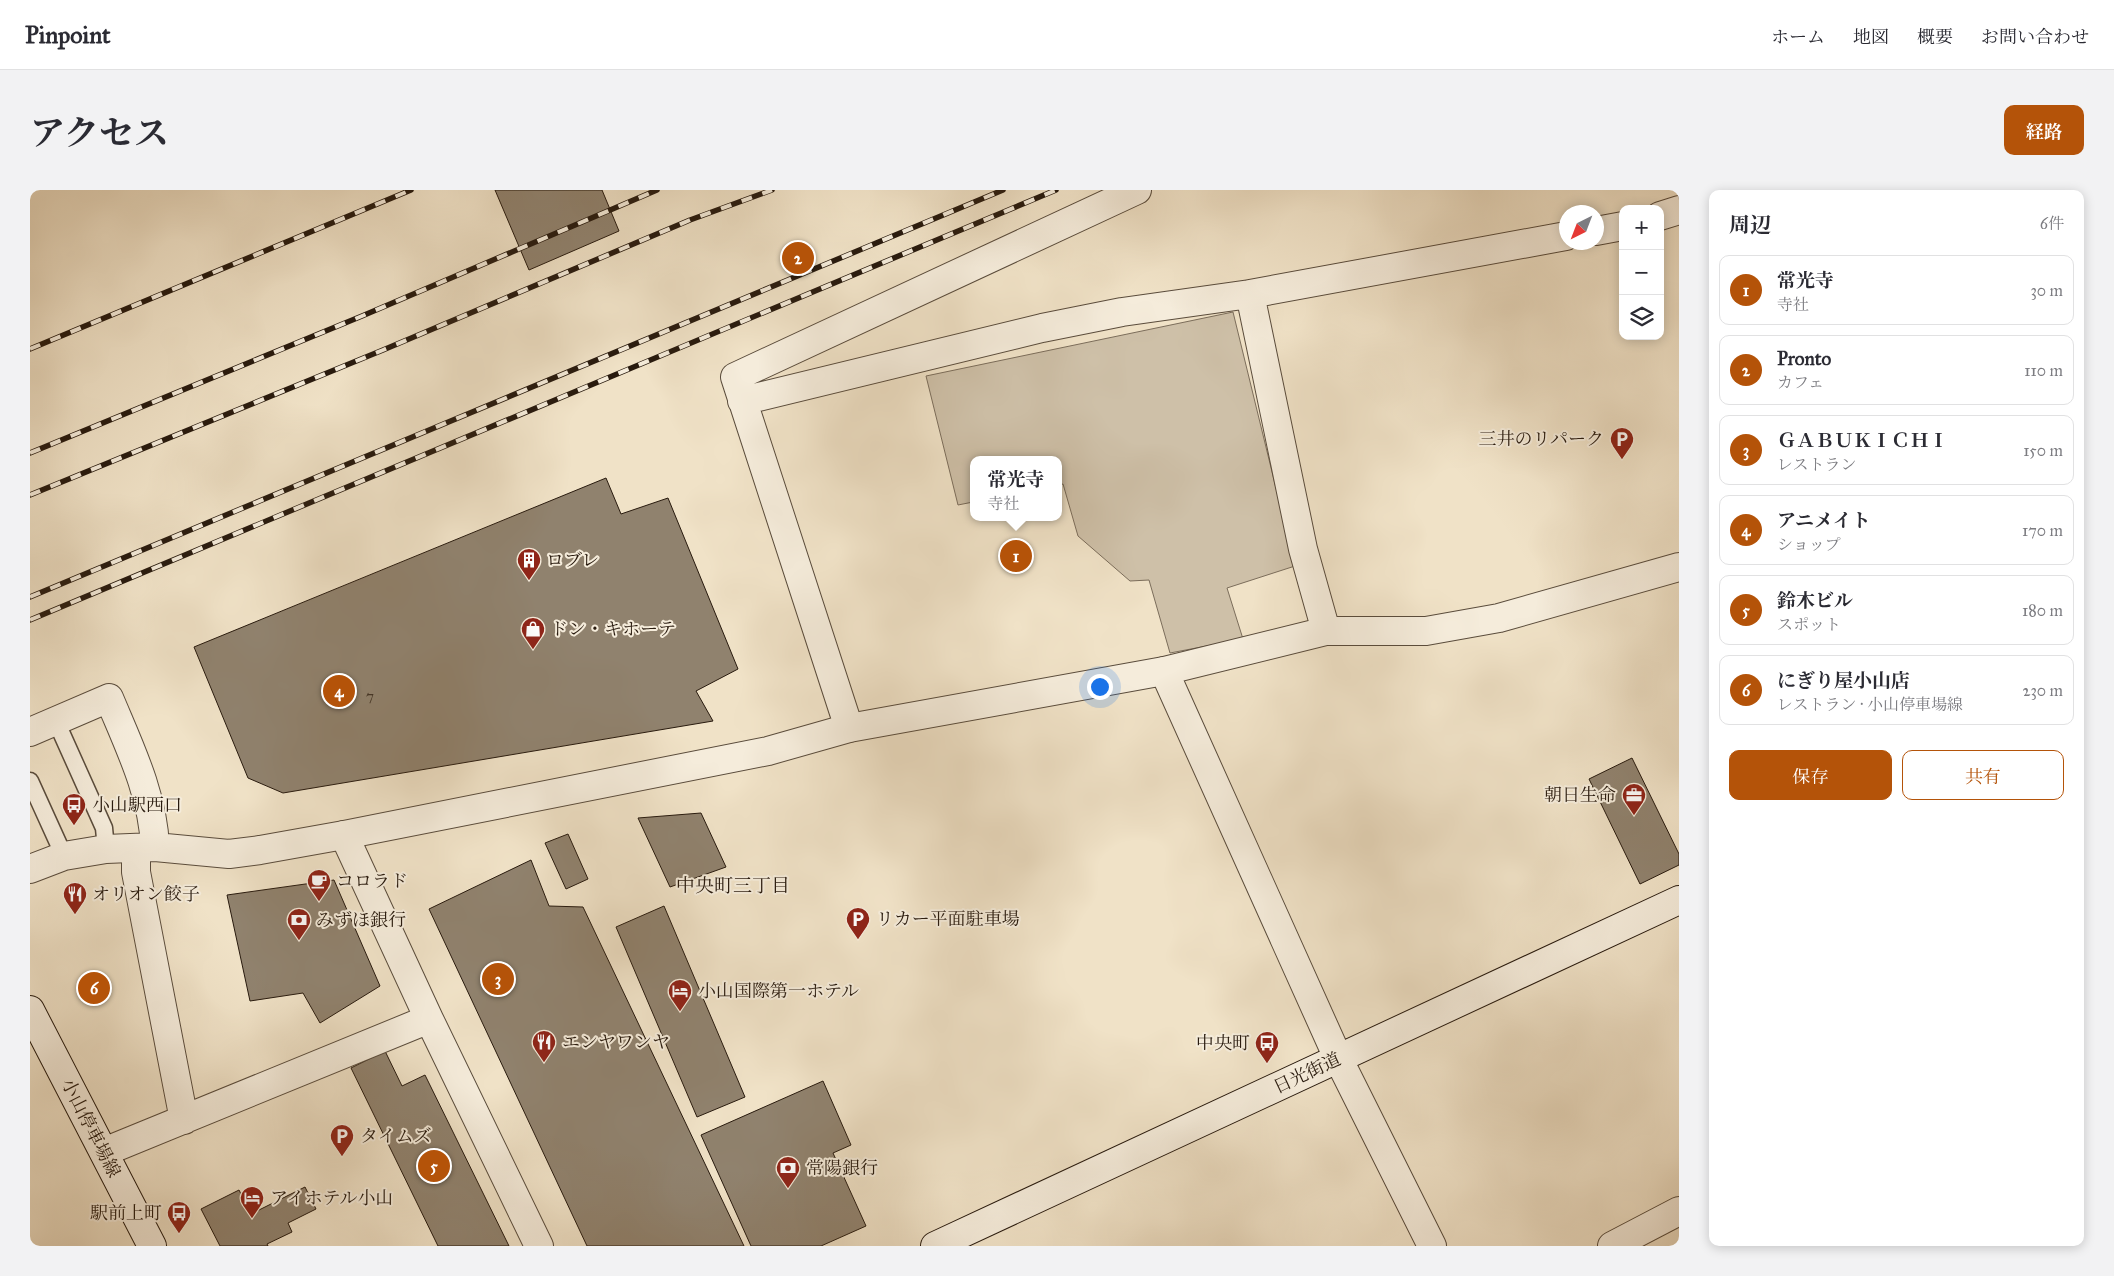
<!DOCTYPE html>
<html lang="ja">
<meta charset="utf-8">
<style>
:root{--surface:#fff;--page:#f2f2f3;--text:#2b2b33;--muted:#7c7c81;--line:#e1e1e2;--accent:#b45309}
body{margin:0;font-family:"IM FELL Great Primer","Noto Serif JP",serif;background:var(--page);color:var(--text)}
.controls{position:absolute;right:15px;top:15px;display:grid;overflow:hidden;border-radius:10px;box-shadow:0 2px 12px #0003}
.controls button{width:45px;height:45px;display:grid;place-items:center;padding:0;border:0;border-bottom:1px solid var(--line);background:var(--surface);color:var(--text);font:25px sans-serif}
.compass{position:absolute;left:1529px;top:15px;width:45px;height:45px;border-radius:50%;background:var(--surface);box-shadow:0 2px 12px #0003;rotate:222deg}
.you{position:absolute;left:1069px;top:496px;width:18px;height:18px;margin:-12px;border:4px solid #fff;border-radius:50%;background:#1a73e8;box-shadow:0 0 0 8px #1a73e833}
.badge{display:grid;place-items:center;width:32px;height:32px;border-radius:50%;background:var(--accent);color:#fff;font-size:16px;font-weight:700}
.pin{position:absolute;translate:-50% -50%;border:2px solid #fff;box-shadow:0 1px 5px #0006}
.popup{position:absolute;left:940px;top:266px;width:92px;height:65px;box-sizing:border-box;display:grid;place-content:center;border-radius:10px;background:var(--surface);filter:drop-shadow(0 1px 4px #0005);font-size:16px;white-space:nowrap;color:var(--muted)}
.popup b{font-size:19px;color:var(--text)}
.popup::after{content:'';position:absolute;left:50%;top:100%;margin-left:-10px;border:10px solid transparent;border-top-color:var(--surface)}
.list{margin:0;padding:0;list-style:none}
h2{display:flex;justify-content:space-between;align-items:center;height:65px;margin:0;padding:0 20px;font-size:21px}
h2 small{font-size:16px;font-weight:400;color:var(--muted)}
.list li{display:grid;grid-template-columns:32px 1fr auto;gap:15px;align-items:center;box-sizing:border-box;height:70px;margin:0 10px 10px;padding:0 10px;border:1px solid var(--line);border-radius:10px}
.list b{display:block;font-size:19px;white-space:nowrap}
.list p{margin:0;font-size:16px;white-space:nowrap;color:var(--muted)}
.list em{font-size:16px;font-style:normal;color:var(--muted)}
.actions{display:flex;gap:10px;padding:15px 20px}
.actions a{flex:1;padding:11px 0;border:1px solid var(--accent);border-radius:10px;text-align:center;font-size:18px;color:var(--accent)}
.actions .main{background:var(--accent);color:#fff}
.icon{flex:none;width:28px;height:28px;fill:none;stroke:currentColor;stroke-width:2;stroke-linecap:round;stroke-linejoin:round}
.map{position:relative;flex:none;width:1649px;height:1056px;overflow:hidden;border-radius:10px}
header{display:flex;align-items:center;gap:30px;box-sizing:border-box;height:70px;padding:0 25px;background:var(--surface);border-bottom:1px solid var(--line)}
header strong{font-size:24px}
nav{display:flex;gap:28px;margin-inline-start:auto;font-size:18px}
.intro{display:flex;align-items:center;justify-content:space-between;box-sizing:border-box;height:120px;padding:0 30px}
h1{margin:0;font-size:35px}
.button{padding:12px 22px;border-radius:10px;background:var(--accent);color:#fff;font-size:18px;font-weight:700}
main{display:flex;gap:30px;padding:0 30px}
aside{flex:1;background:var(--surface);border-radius:10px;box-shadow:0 2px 12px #0003}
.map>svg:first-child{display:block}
</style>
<header>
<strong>Pinpoint</strong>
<nav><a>ホーム</a><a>地図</a><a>概要</a><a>お問い合わせ</a></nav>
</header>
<div class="intro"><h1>アクセス</h1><a class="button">経路</a></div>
<main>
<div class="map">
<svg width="1649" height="1056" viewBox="0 0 1649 1056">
<rect width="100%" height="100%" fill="#f0e2c7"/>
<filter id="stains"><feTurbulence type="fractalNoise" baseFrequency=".004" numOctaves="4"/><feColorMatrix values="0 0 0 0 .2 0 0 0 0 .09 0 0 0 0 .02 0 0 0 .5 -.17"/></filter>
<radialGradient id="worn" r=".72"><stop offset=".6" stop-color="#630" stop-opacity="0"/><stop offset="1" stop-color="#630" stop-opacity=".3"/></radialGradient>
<path fill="#cec0a8" stroke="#7b6d5b" d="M1203,122l62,254 -68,22 16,51 -73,14 -21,-73 -19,1 -52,-45 -15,-52 -4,1 -1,-25h-84l-1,42 -15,3 -32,-129z"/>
<path fill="#90826e" stroke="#281a0e" d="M465,0h107l17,41 -90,39z
M576,288l15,36 47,-16 70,171 -42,22 17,30 -430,72 -35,-15 -54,-131z
M1602,568l47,96v11l-39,19 -51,-105z
M671,623l25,54 -56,20 -32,-69z
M538,644l20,45 -22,10 -21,-46z
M501,670l18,46 34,1 161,339h-157l-158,-337z
M304,690l46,106 -60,37 -17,-30 -53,8 -23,-106z
M634,716l81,191 -48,20 -81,-190z
M355,861l17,35 23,-11 84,171h-71l-87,-178z
M793,891l28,64 -18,8 33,73 -45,20h-70l-50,-111z
M275,997l11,22 -28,14 4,9 -25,12 1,2h-48l-19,-37 38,-19 12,24z"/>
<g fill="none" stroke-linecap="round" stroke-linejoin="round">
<g stroke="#5a4c3c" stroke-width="19">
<path id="service" d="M26,531l48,107 2,21
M0,591l34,75"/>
</g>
<g stroke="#5a4c3c" stroke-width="30">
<path id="minor" d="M1630,26l19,-6
M1566,41l27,-5
M1220,104l53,255 23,82
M712,211l300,-73 80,-16 128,-18 316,-58
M1134,481l162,-40h100l73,-13 180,-51
M819,538l-114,-351 402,-187
M314,645l85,184 110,227
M106,658v24l48,248
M1308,868l94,188
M74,962l325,-133
M1582,1056l67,-35"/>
</g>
<g stroke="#5a4c3c" stroke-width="30">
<path id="tertiary" d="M0,542l79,-34c20,48 44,96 46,149
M0,679l34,-13 42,-7 49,-2 74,7 31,-4 84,-15 424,-84 81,-23 315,-57 174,387"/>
</g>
<g stroke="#281a0e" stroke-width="30">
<path id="secondary" d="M0,820l122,236
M905,1056l744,-346"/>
</g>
<use href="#service" stroke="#f5ecdb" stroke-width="16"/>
<use href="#minor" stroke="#f5ecdb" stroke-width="28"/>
<use href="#tertiary" stroke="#f5ecdb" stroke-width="28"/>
<use href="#secondary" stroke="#f5ecdb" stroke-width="28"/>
<g stroke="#281a0e" stroke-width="5.5">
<path id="rail" d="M0,159l381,-159
M0,263l332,-137 295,-126
M0,305l353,-145 307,-130 82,-30
M0,407l973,-407
M0,430l1026,-430"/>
</g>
<use href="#rail" stroke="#f5ecdb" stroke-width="4" stroke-dasharray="11" stroke-linecap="butt"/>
</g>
<defs>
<g id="parking-pin" transform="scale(1.25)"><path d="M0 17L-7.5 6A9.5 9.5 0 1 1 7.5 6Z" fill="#8f2418" stroke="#f5ecdb"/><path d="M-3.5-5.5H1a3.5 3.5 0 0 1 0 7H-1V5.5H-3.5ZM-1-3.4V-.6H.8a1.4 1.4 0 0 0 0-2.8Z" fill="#fff"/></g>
<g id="building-pin" transform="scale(1.25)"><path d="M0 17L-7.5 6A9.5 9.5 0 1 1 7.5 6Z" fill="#8f2418" stroke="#f5ecdb"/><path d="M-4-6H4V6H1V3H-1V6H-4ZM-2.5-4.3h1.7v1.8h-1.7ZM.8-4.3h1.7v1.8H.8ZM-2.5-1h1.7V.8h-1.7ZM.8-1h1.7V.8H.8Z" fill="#fff"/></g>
<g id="shop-pin" transform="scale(1.25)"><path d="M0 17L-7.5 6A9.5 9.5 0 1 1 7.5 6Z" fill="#8f2418" stroke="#f5ecdb"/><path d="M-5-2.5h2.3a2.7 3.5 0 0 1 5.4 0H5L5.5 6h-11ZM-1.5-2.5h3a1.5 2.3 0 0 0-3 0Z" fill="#fff"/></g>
<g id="office-pin" transform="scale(1.25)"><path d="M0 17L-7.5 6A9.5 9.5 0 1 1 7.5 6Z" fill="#8f2418" stroke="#f5ecdb"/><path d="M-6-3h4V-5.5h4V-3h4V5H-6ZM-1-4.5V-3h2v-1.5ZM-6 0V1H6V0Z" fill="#fff"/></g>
<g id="bus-pin" transform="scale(1.25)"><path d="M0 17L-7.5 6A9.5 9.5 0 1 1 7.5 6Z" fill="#8f2418" stroke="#f5ecdb"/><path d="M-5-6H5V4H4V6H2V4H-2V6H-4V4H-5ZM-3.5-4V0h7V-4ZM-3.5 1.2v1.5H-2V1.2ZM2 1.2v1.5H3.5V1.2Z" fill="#fff"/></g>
<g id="cafe-pin" transform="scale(1.25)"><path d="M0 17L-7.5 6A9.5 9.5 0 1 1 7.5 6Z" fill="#8f2418" stroke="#f5ecdb"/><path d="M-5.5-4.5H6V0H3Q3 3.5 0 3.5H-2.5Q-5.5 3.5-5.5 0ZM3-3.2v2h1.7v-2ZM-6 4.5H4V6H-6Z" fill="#fff"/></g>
<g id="restaurant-pin" transform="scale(1.25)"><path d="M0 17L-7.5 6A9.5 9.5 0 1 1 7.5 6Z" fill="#8f2418" stroke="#f5ecdb"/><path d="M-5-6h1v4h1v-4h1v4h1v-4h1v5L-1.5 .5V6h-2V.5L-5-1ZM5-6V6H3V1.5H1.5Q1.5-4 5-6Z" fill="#fff"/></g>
<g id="bank-pin" transform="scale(1.25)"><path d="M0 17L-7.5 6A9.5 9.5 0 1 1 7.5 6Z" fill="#8f2418" stroke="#f5ecdb"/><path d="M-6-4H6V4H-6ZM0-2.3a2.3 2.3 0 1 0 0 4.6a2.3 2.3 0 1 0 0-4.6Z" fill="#fff"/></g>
<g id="hotel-pin" transform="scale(1.25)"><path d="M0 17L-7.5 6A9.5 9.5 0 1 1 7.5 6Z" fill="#8f2418" stroke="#f5ecdb"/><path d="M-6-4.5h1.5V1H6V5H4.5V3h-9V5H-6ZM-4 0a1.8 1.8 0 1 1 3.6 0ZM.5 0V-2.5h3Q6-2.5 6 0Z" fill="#fff"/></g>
</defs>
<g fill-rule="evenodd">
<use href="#parking-pin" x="1592" y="249"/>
<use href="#building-pin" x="499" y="370"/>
<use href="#shop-pin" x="503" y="439"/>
<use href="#office-pin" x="1604" y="605"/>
<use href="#bus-pin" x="44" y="615"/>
<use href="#cafe-pin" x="289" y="691"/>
<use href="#restaurant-pin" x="45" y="704"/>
<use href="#parking-pin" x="828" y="729"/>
<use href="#bank-pin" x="269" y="730"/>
<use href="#hotel-pin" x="650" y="801"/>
<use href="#restaurant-pin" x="514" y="852"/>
<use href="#bus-pin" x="1237" y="853"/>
<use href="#parking-pin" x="312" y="946"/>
<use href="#bank-pin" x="758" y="978"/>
<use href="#hotel-pin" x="222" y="1008"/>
<use href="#bus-pin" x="149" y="1023"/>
</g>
<g text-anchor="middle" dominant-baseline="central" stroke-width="4" stroke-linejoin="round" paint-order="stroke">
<g font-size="15" fill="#423426">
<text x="340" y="506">7</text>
</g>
<g font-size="18" fill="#281a0e" stroke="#f5ecdb" text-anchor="start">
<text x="1574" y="249" text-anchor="end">三井のリパーク</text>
<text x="516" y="370">ロブレ</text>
<text x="520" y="439">ドン・キホーテ</text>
<text x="1586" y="605" text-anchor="end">朝日生命</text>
<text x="62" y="615">小山駅西口</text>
<text x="306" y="691">コロラド</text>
<text x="62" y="704">オリオン餃子</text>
<text x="846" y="729">リカー平面駐車場</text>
<text x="286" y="730">みずほ銀行</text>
<text x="668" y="801">小山国際第一ホテル</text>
<text x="532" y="852">エンヤワンヤ</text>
<text x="1220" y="853" text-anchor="end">中央町</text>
<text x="330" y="946">タイムズ</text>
<text x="776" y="978">常陽銀行</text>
<text x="240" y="1008">アイホテル小山</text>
<text x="132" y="1023" text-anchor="end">駅前上町</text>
</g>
<g font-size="18" fill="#281a0e" stroke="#f5ecdb">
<text transform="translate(1277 883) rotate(-25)">日光街道</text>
<text transform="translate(61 938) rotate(63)">小山停車場線</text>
</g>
<g font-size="19" fill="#281a0e" stroke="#f5ecdb">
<text x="703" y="695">中央町三丁目</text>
</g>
</g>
<rect width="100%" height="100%" filter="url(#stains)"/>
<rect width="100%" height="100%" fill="url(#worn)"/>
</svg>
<div class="controls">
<button>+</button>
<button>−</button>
<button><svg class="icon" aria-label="layers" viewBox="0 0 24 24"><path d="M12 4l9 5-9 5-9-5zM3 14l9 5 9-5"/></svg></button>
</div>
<svg class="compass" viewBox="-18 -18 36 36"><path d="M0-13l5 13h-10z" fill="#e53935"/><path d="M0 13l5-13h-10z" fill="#7c7c81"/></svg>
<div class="you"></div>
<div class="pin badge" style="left:986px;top:366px">1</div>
<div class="popup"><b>常光寺</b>寺社</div>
<div class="pin badge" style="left:768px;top:68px">2</div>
<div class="pin badge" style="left:468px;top:789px">3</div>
<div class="pin badge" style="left:309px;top:501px">4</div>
<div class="pin badge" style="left:404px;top:976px">5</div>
<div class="pin badge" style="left:64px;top:798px">6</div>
</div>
<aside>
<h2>周辺<small>6件</small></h2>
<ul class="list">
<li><span class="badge">1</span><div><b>常光寺</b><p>寺社</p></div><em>30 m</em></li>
<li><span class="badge">2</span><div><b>Pronto</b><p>カフェ</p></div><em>110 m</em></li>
<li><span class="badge">3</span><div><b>ＧＡＢＵＫＩＣＨＩ</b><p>レストラン</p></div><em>150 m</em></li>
<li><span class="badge">4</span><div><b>アニメイト</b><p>ショップ</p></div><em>170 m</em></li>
<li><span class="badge">5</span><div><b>鈴木ビル</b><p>スポット</p></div><em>180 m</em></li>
<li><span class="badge">6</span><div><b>にぎり屋小山店</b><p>レストラン · 小山停車場線</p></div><em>230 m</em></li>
</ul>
<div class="actions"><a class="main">保存</a><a>共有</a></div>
</aside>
</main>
